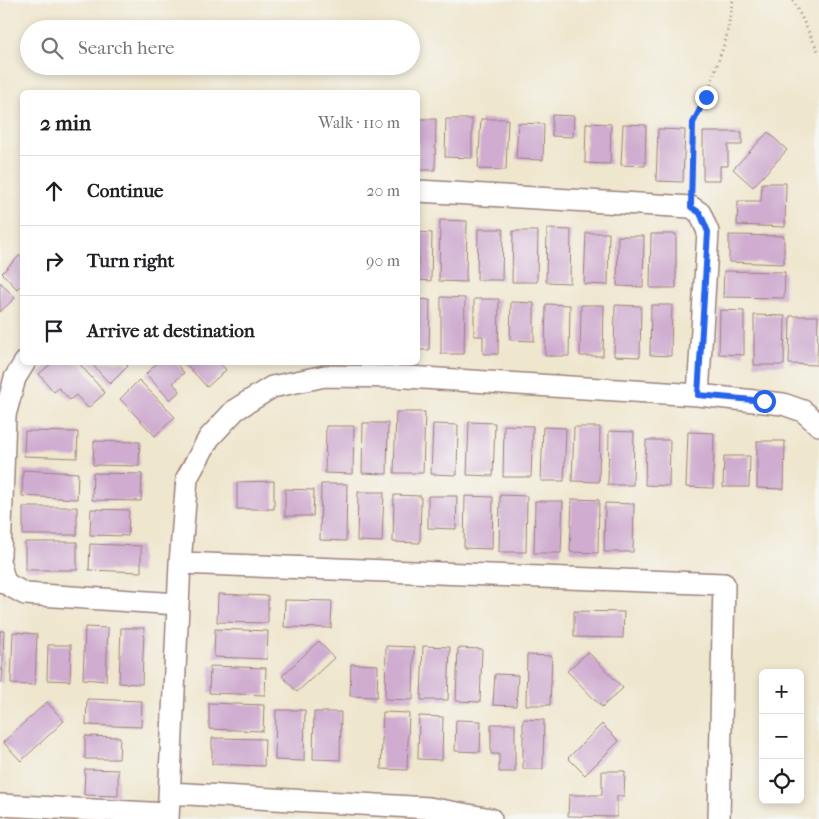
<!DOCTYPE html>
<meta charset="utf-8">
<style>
:root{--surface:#fff;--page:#f2f2f2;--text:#202124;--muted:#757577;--line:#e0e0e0}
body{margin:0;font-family:"IM FELL French Canon",serif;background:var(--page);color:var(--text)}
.controls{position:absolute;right:15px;bottom:15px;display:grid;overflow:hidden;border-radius:8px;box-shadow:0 2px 8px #0003}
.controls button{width:45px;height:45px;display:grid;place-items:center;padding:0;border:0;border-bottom:1px solid var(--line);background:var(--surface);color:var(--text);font:25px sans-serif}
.stop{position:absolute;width:15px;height:15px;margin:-11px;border:4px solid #2563eb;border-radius:50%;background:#fff}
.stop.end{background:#2563eb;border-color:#fff;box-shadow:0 1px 5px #0008}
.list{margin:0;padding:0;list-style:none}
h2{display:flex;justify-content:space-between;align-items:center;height:65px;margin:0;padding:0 20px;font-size:21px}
h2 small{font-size:16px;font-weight:400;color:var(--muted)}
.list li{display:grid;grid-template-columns:32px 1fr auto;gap:15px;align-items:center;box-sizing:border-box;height:70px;padding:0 20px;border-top:1px solid var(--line)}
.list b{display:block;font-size:19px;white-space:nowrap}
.list em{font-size:16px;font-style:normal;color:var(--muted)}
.icon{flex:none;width:28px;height:28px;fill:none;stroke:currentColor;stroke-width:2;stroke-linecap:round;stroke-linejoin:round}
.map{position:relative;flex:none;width:819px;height:819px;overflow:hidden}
.search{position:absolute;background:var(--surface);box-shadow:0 2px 8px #0003;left:20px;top:20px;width:400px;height:55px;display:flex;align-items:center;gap:12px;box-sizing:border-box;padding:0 18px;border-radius:28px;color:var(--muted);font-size:19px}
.panel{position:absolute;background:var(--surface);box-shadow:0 2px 8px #0003;left:20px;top:90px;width:400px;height:275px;border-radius:8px}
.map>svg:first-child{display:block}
</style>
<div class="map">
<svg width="819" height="819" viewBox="0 0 819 819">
<rect width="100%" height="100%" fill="#f6f6f2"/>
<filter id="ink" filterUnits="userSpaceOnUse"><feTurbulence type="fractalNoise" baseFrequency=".02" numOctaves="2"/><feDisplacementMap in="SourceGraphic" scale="10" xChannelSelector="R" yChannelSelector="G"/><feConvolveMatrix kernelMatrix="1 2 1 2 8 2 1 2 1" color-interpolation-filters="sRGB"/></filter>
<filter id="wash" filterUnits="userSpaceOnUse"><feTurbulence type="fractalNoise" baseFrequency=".0096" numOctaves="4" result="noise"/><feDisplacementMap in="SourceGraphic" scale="20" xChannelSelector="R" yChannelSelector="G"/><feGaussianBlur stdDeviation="1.12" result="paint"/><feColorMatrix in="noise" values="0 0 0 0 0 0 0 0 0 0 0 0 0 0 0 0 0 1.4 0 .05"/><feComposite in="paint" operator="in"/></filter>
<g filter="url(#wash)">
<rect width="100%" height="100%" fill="#efe6ce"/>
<g id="blocks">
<path fill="#cfacd0" d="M552,115l22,1 -1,21 -21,-1z
M418,119h18l-1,51h-17z
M446,119h26v39l-27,-1z
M481,119h27l-2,51 -28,-1z
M518,123l26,1 -1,36 -27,-1z
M586,123l25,1 -1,40 -25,-1z
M623,124l23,1 -1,41 -24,-1z
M658,129l27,1 -2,52 -27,-1z
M703,132h39v13h-14v21h-8v14h-17z
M768,132l19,18 -34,37 -20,-18z
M762,183h24l-1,44 -48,-2 1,-24h23z
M440,220l27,1 -1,61 -27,-1z
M478,229h25l-1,51h-25z
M547,229l24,1 -1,53 -24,-1z
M513,231h25l-1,51h-25z
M418,232l14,1 -1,48 -13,-1z
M586,233h23l-1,52 -24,-1z
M651,234h25v54h-26z
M729,235l55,1v28l-55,-2z
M618,236h26l-1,51 -26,-1z
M20,255l2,3v26l-5,5 -15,-16z
M724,271l61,1 -1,26 -61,-1z
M0,282l15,16 -15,14z
M441,297l24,1 -1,56h-23z
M418,299l12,1 -1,50h-11z
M474,299h25l-1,55h-15v-18h-9z
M511,302l23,1v38l-24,-1z
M546,304l24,1 -1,51h-24z
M581,305h23l-1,51h-23z
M615,305l26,1 -1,51 -26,-1z
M651,305h21l-1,51 -21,-1z
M720,310l24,1v44l-25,-1z
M754,315l31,1 -1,49h-30z
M790,316h28l-1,49 -28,-1z
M53,362h25l27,31 -17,15 -12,-13 -6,5 -11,-12 -5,4 -15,-18z
M90,362h35l3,4 -18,18z
M158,362h17l9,11 -11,10 7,8 -10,9 -24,-26z
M184,362h35l7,8 -19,17z
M139,380l36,37 -20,19 -35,-37z
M396,412h29l-2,61h-29z
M469,422l26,1 -2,53 -26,-1z
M363,423h25l-1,51 -25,-1z
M433,424l25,1 -1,50 -26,-1z
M504,425l29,1 -2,51h-28z
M326,426h28l-1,48 -28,-1z
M543,427l23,1 -2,53h-23z
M574,427h26l-1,55 -27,-1z
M25,431l53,1 -1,26 -53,-2z
M609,431l25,1 -1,53h-25z
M688,432l26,1 -1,55 -27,-1z
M646,440h24l-1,46 -24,-1z
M94,441l46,1 -1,24 -46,-1z
M757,441h28l-1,48 -27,-1z
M724,456h26l-1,31h-26z
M23,470l55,3 -1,26 -55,-3z
M93,473l49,1 -1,27 -49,-1z
M274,481v28h-37v-27z
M321,484h26l-1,57 -26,-1z
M285,489l29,1 -1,26h-28z
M358,492h26l-2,50 -25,-1z
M394,495l27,1 -1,47 -27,-1z
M500,495l27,1 -1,56h-27z
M428,496h29l-1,33 -28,-1z
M465,496l28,1 -1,52 -28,-1z
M572,499l27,1 -1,53 -28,-1z
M535,501h28l-2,52h-27z
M605,503l29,1 -1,48h-29z
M23,507h54v28h-54z
M91,509l38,1 -1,26 -38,-1z
M25,542h52v28h-52z
M90,544l51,2v26l-52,-2z
M218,594l50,2v27l-51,-1z
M285,600l47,1 -1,27 -47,-1z
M574,611l50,1 -1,26 -49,-1z
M85,627l23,1 -2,53 -23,-2z
M121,628h23l-2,56 -23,-1z
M215,629l53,2 -1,28 -53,-2z
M0,631h4l-2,52h-2z
M13,632l24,2 -2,51 -24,-1z
M319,641l15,17 -37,34 -15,-16z
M48,645h23l-1,36 -23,-1z
M386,646l28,1 -1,53 -28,-1z
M423,646l27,1 -2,53h-27z
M458,648l24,1 -2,53 -24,-1z
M588,652l35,36 -21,19 -35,-36z
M527,655l25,1 -2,49h-24z
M351,664l27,1 -1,32 -27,-1z
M210,666l56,2 -1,27 -56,-2z
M495,674l23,1 -2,31 -23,-1z
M87,699l55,2 -1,26 -55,-2z
M47,702l17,19 -43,40 -18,-19z
M209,703l55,2 -1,26 -54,-2z
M276,710h29l-1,51 -29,-1z
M314,712h27l-1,48 -27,-1z
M383,712l26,1 -2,57 -26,-1z
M419,716l24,1 -1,43 -24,-1z
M523,719l21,1 -1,49h-20z
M456,720l25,1 -1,31 -25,-1z
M491,724h24v48h-16v-18h-8z
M602,724l17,17 -34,34 -17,-17z
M85,736l35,1 -1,22h-34z
M212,738l53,1 -1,27 -52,-2z
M85,769l33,1v26l-34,-1z
M602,771h23l-1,25h-7v21l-49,-1 1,-21h33z"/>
</g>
</g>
<g filter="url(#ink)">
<use href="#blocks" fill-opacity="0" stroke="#9c827c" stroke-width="1"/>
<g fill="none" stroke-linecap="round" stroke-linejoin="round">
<g stroke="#9c827c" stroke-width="24">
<path id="minor" d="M418,191l273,16 9,6 8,19 -10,163
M0,555l5,-140 10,-37 10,-16
M180,563l544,21 -5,235
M0,564l5,19 20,11 153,10
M170,793l259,15 62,11
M0,805l168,9
M168,819l12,-256 7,-85 22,-40 26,-28 37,-23 53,-11 82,1 291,18 85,9 20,7 16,14"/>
</g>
<path stroke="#9c827c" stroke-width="3" stroke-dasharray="1 4" stroke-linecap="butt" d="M793,0l26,53
M692,185l1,-62 13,-26 20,-58 7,-39"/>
<use href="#minor" stroke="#fff" stroke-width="21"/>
</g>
</g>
<g fill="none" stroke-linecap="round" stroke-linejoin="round" filter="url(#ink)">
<path stroke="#2563eb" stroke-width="6" d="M706,97l-13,26 -2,84 9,6 8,19 -10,163 66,6"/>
</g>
</svg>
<div class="controls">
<button>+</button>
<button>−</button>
<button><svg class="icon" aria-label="locate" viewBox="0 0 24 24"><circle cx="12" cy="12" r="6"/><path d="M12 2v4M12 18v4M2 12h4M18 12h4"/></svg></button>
</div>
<div class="stop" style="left:764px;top:401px"></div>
<div class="stop end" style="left:706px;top:97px"></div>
<div class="search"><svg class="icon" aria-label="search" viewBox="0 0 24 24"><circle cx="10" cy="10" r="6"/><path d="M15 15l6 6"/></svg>Search here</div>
<section class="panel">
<h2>2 min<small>Walk · 110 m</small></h2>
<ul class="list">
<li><svg class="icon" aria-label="ahead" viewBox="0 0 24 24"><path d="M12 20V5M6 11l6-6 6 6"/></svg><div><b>Continue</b></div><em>20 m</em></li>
<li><svg class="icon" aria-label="right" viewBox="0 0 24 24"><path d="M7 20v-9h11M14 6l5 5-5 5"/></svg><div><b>Turn right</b></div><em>90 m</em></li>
<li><svg class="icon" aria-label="arrive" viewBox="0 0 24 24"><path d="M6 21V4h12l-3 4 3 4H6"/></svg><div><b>Arrive at destination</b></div></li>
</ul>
</section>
</div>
